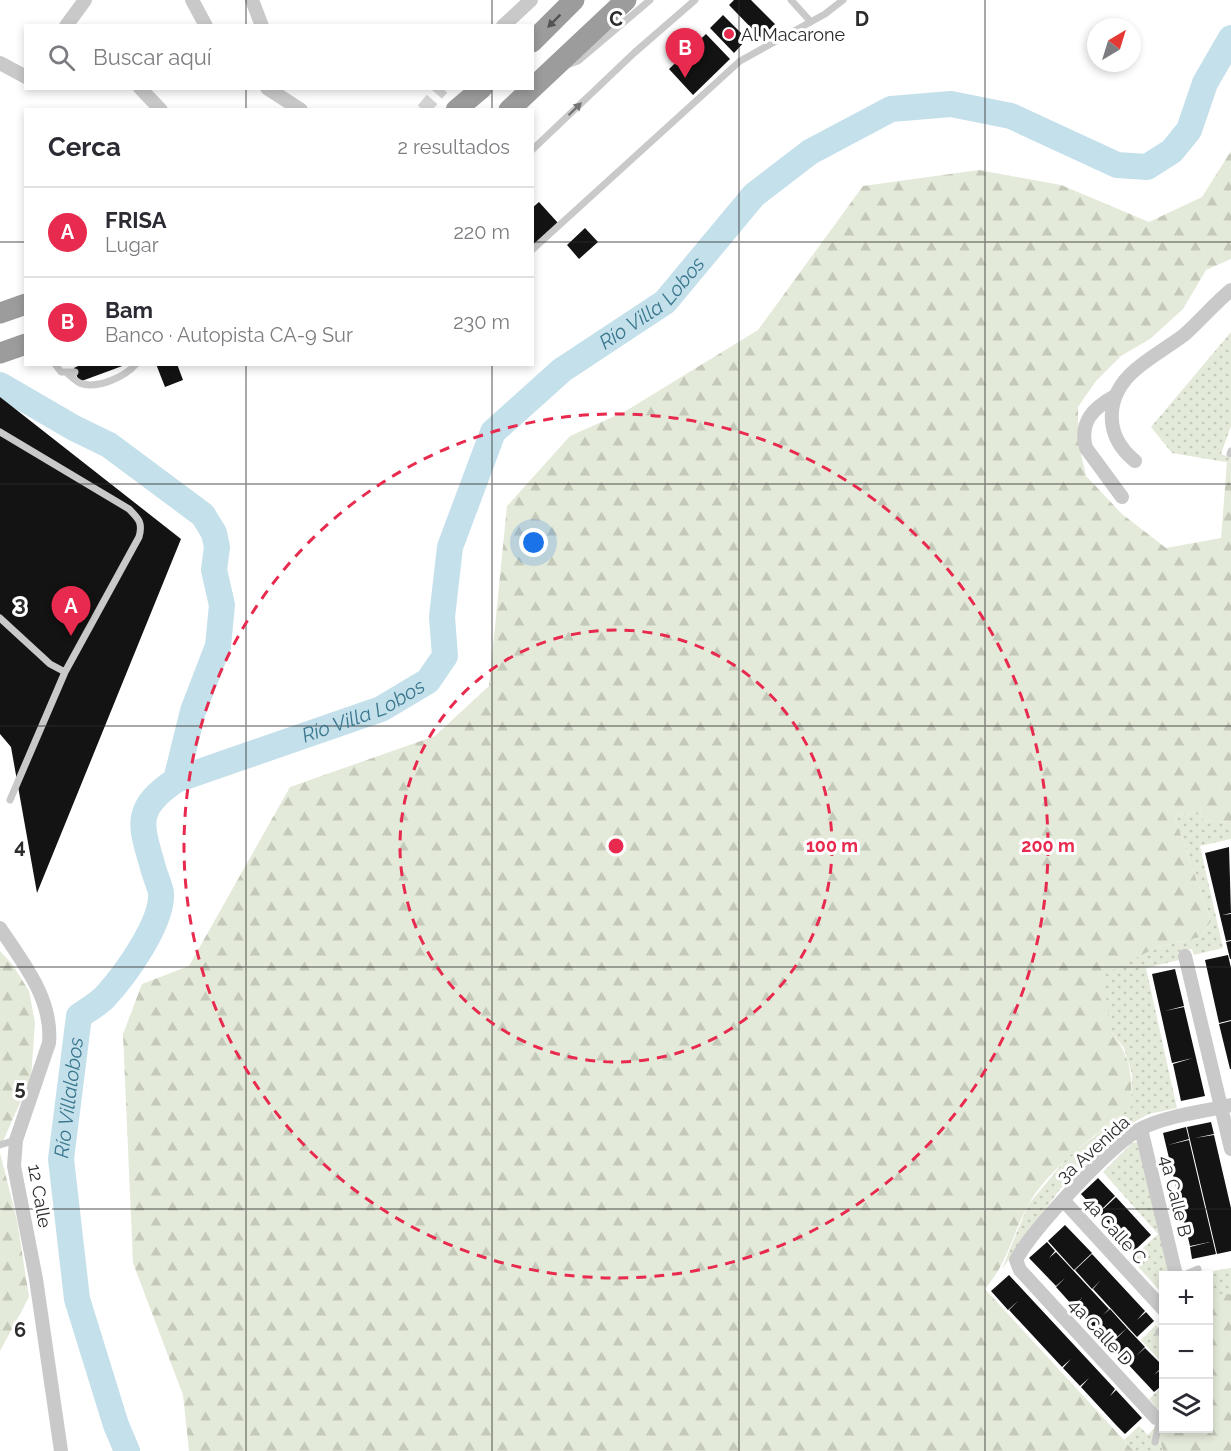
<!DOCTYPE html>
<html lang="es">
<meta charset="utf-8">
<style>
:root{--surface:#fff;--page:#f7f7f7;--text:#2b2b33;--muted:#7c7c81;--line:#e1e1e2;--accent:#e72a4d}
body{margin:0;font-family:Raleway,sans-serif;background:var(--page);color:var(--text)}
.controls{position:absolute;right:18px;bottom:18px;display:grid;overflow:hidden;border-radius:0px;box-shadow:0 3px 9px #0003}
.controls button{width:54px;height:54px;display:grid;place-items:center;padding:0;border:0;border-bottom:2px solid var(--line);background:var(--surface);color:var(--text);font:30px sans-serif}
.compass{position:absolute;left:1087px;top:18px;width:54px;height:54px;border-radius:50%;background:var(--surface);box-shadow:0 3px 9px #0003;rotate:38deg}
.you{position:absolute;left:534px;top:543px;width:21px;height:21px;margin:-15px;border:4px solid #fff;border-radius:50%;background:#1a73e8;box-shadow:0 0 0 9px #1a73e833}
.badge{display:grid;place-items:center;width:39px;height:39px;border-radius:50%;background:var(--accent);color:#fff;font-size:20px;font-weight:700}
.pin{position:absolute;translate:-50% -50px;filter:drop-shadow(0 2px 3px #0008)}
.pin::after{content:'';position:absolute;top:32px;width:21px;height:18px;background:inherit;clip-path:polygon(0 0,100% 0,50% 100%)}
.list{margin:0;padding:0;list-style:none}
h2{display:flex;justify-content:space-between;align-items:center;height:78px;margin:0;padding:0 24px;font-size:26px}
h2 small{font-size:20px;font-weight:400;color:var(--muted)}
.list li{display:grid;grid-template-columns:39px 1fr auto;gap:18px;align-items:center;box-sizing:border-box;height:90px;padding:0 24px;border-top:2px solid var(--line)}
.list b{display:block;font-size:22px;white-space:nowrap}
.list p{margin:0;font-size:20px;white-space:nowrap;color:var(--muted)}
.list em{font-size:20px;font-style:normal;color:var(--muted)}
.icon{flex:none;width:33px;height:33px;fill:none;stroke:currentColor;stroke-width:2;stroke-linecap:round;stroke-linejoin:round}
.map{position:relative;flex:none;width:1231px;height:1451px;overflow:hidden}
.search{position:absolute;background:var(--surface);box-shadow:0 3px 9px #0003;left:24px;top:24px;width:510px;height:66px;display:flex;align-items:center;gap:15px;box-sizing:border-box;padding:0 21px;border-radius:0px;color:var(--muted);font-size:22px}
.panel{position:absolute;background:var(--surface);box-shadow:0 3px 9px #0003;left:24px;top:108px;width:510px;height:258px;border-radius:0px}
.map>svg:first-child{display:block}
</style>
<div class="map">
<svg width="1231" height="1451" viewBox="0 0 1231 1451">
<defs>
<pattern id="forest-firs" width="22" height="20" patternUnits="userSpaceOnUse" patternTransform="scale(1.5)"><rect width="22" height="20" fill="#e4ead9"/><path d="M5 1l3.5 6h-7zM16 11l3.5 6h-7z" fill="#c4c9ba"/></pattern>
<pattern id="park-dots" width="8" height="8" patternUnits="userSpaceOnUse" patternTransform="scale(1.5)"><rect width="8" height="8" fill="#e4ead9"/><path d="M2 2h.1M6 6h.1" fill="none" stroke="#c4c9ba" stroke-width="1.8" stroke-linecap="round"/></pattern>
</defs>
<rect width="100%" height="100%" fill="#fff"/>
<path fill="url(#forest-firs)" d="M1231,151v108l-25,11 -23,39 -33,30 -29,17 -25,25 -18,26v33l8,36 36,38 44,34 55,-10 6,-76 4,1v359l-28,-2 -3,-8 -26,3 37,106 -10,16 -46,11 -44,84c21,26 21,43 20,75 -33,26 -84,62 -104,100 -16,31 -18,53 -42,82l149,162h-945l-6,-56 -50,-132 -10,-229 19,-50 47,-18 101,-179 145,-51 54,-50 18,-180 63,-70 54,-24 134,-82 105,-144 116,-16 82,15 88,37 53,-25z
M0,951l12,13 17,27 6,32 -4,55 -31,70z
M0,1153l17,67 12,77 -29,54z
M1209,1294h22v157h-68l-5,-16 5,-10 1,3h44z"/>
<path fill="url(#park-dots)" d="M1231,332v94l-10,28 10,4v5l-59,-10 -21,-26z
M1200,812l3,8 28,2v17l-31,7 23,102 -29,7 -2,-6 -14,3 1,8 -33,8 31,140 -28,6 -15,8 -34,29 -40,38 -58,80 26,-64 39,-47 64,-51 1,-33 -8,-26 -13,-16 -8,-57 52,-27 46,-11 10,-16 -37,-106z
M1137,1142l34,133 -7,1 -1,18 -32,-35 27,-25 -55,-62 29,-29z
M1231,1268v26h-22l-1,-18h-27z
M1156,1325l7,9v30l-22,-24z
M1163,1386v29l-14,-16z
M1163,1418l-5,17 5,16h-29l-10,-11 15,-14 9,9z"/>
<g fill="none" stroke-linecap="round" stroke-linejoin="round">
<g stroke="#c4e0eb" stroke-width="26">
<path d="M0,385l74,43 35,17 94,70 11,18 3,14 -3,23 8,35 -4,41 -25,65 -17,69"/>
<path id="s1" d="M127,1451l-11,-26 -39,-126 -16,-140 18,-143c9,-6 19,-12 26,-19 20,-22 58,-74 56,-104 -1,-7 -5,-15 -7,-22 -13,-46 -22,-61 22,-91l205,-71 47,-28 17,-25 -3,-39 8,-70 43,-115 69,-62 103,-68 89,-107 56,-43 81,-43 60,-5 60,12 106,49 30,2 25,-16 17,-21 16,-47 26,-45"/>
</g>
</g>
<path fill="#131313" d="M734,0h17l24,24 -14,14 -32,-33z
M723,15l24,24 -13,14 -24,-25z
M706,34l24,25 -37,36 -24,-26z
M539,202l19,21 -26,24v-39z
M585,228l13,14 -19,17 -12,-14z
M82,364l43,1 -46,17 -5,-14z
M156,364h21l6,16 -18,7z
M0,397l181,142 -144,354 -26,-146 -11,-13z
M1229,847l2,66 -9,2 9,-1v26l-5,1 -21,-88z
M1231,941v18h-1l-4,-17z
M1228,955l3,13v52l-12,3 -14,-63z
M1175,969l9,37 -19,5 19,-4 21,89 -24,5 -8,-37 20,-6 -21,5 -20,-89z
M1231,1021v48h-1l-11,-45z
M1211,1122l3,12 -19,4 19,-3 17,73v43l-14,3 -30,-127z
M1186,1127l3,12 -21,6 21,-5 27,114 -24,5 -2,-12 20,-5 -20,4 -27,-113z
M1098,1178l17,18 -17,17 -17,-19z
M1116,1197l35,38 -17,16 -35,-38z
M1065,1225l27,28 -18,17 -26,-29z
M1047,1242l8,9 -6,7 7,-6 53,57 -6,6 7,-6 17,19 -18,16 -35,-38 9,-9 -10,9 -17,-19 9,-9 -9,8 -27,-28z
M1092,1254l53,57 -8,9 9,-8 8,9 -17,16 -44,-48 8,-9 -9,9 -17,-19z
M1009,1275l53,57 -8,8 8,-8 53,57 -5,7 6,-6 26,28 -17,16 -9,-9 9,-9 -9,9 -35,-38 8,-9 -9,8 -17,-18 8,-9 -9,8 -53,-57 9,-9 -10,9 -17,-19z
M1127,1328l18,19 -9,9 9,-8 18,18 -9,9 10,-8v17l-10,8 -44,-47z"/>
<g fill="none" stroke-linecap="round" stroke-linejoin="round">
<path stroke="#d5d5d5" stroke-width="14" stroke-dasharray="14 7" stroke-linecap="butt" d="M423,110l19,-22"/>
<path stroke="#c9c9c9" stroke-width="7" d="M791,0l20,22
M567,65l11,-4 72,-61
M532,150l102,-97 61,-53
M532,250l208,-189 85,-47 18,-14
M55,364l6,8h14
M67,373c5,4 10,10 16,11 16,4 42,-7 53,-20
M0,432l129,77c10,10 14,14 10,28l-74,135 -15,-8 -50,-46
M1230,454l1,-3
M10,800l55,-128
M0,1145l16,-5
M1175,1271l9,4 14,-6
M1159,1332l5,-5
M1155,1442l4,-19 -3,-5"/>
<path stroke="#c9c9c9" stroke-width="14" d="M192,0l14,26
M252,0l10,26
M66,26l19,-26
M503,26l28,-26
M0,63l26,14
M140,88l21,22
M267,88l34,22
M1115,396c-22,12 -36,26 -29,52l36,49
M1135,461c-32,-26 -30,-65 0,-91 15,-13 33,-23 49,-35 16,-14 30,-31 47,-45
M0,928c23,35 53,71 49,115l-33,97 -2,26 22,113 25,172
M1185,956l46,193
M1141,1129l34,142
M1063,1200l101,110
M1156,1418l-136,-148 -4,-10c17,-31 96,-117 126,-132 27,-13 60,-16 89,-23"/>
<path stroke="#9c9c9c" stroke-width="21" d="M532,42l42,-42
M456,110l26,-22
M509,110l117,-110
M0,313l26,-9
M0,353l26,-9"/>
</g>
<defs><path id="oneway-solid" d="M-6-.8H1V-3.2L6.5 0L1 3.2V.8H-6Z" transform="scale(1.5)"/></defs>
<use fill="#535353" href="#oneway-solid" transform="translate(554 21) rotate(135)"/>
<use fill="#737373" href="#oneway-solid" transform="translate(575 109) rotate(-44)"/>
<path fill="none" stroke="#2c2c2c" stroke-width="1.5" stroke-opacity="0.55" d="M246,0v26M492,0v26M739,0v1451M985,0v1451M246,88v22M492,88v22M0,242h26M532,242h699M246,364v1087M492,364v1087M0,484h1231M0,726h1231M0,967h1231M0,1209h1231"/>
<g fill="none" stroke="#e72a4d" stroke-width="3" stroke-dasharray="10 8">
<circle cx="616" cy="846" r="216"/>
<circle cx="616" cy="846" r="432"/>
</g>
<circle fill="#e72a4d" stroke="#fff" stroke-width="2" cx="729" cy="34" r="6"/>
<g text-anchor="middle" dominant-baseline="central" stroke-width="6" stroke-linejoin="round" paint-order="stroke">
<g font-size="18" fill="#2c2c2c" stroke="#fff" text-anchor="start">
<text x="741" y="34">Al Macarone</text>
</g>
<g font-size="18" fill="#2c2c2c" stroke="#fff">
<text transform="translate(1093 1149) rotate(-42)">3a Avenida</text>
<text transform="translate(40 1196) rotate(80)">12 Calle</text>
<text transform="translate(1176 1196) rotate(76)">4a Calle B</text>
<text transform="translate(1115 1230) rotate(48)">4a Calle C</text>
<text transform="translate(1101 1332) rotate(47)">4a Calle D</text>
</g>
<g font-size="20" font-style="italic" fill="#3a778e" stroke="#fff">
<text stroke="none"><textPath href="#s1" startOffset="1466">Río Villa Lobos</textPath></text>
<text stroke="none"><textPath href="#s1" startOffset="926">Río Villa Lobos</textPath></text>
<text stroke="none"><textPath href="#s1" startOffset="363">Río Villalobos</textPath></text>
</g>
</g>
<g font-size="20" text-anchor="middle" font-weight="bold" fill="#2c2c2c" stroke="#fff" stroke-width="6" stroke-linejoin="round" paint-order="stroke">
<text x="616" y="26">C</text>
<text x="862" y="26">D</text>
<text x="20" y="611">3</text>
<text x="20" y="853">4</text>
<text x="20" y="1095">5</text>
<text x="20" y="1337">6</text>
</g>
<circle cx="616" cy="846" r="9" fill="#e72a4d" stroke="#fff" stroke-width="3"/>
<g font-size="18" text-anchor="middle" font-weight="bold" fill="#e72a4d" stroke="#fff" stroke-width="6" stroke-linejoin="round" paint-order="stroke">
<text x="832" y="852">100 m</text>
<text x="1048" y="852">200 m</text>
</g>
</svg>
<div class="controls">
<button>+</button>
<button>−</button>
<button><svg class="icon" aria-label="layers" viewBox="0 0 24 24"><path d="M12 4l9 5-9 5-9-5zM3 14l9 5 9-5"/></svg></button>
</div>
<svg class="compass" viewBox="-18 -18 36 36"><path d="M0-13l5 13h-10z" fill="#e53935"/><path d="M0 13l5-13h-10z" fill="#7c7c81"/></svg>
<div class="you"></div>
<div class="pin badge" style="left:71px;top:636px">A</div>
<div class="pin badge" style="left:685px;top:78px">B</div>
<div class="search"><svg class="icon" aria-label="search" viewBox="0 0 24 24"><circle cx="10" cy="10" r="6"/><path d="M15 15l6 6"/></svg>Buscar aquí</div>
<section class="panel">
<h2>Cerca<small>2 resultados</small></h2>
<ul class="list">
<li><span class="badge">A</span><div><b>FRISA</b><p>Lugar</p></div><em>220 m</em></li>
<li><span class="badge">B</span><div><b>Bam</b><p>Banco · Autopista CA-9 Sur</p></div><em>230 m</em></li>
</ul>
</section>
</div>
